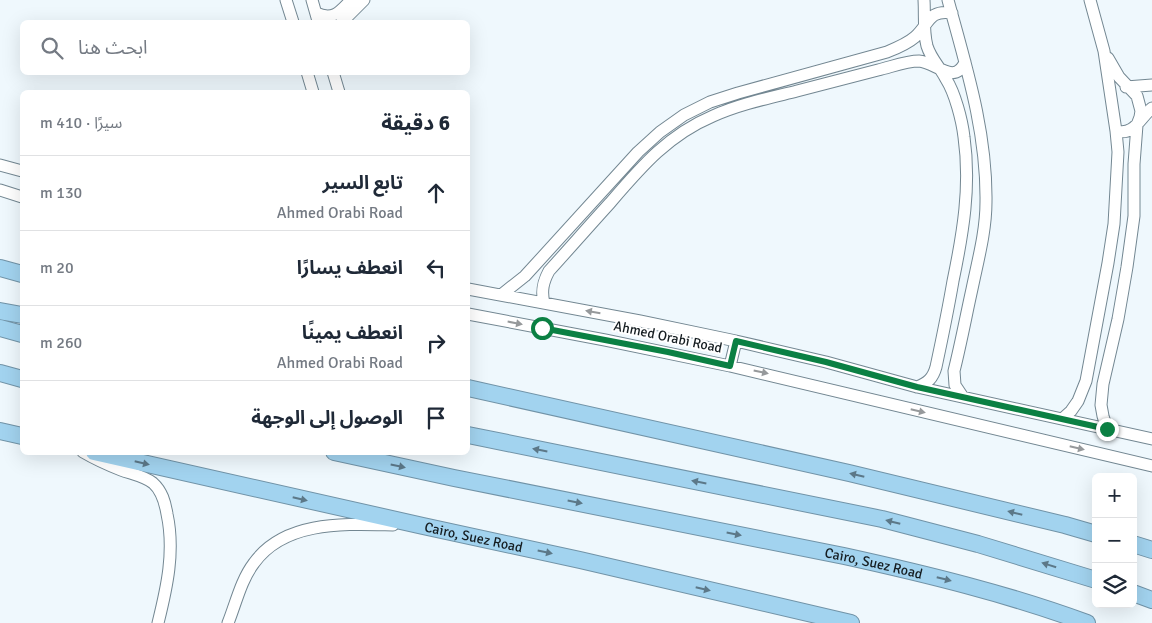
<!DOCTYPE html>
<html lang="ar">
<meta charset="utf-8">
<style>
:root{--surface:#fff;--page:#f2f2f3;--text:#1f2937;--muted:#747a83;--line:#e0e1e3}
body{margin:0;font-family:Signika,"Noto Sans Arabic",sans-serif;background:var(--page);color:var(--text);direction:rtl}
.controls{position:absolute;right:15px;bottom:15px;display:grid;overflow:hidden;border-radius:8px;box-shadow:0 5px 20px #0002}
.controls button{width:45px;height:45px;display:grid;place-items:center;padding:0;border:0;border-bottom:1px solid var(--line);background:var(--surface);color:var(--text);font:25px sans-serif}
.stop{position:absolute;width:15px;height:15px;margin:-11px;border:4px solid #0b8043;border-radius:50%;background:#fff}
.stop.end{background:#0b8043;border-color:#fff;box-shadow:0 1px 5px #0008}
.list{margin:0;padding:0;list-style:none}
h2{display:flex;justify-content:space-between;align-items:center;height:65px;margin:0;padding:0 20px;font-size:21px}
h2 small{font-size:16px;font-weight:400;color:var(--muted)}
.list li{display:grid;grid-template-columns:32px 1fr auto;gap:15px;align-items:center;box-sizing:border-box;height:75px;padding:0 20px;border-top:1px solid var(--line)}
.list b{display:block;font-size:19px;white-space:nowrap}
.list p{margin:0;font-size:16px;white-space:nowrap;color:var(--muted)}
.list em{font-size:16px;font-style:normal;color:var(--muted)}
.icon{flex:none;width:28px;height:28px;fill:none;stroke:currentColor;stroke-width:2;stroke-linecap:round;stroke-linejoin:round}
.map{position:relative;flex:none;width:1152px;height:623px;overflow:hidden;direction:ltr}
.search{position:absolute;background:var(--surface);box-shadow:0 5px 20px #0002;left:20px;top:20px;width:450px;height:55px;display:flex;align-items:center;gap:12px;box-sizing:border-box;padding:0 18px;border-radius:8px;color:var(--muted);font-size:19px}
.panel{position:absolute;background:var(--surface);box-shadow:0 5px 20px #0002;left:20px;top:90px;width:450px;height:365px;border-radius:8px;direction:rtl}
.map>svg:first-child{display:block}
</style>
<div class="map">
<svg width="1152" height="623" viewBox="0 0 1152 623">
<rect width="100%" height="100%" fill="#eff8fd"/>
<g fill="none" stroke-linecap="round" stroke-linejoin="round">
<g stroke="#738792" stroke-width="13">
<path id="minor" d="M286,0l7,22
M312,0l6,21
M948,0c18,66 39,132 38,202 0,29 -8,58 -14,87 -6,27 -11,54 -18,82l1,14 8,12
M316,13c17,8 24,-1 35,-13
M342,22l22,-22
M307,72l6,20
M333,72l6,20
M1126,87l26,-2
M1116,131c18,5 24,-13 36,-23
M0,165l22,6
M0,190l22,7
M468,289l172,32 96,20 90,21 91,25 235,52
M501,295l24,-19 113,-124 22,-20 24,-17 26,-13 28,-9 149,-41c10,-4 20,-8 28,-15 14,-12 13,-28 37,-24
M544,303c-3,-12 -1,-21 5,-32 20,-22 40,-45 61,-68 31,-36 58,-68 103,-87 27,-12 56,-18 84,-25 27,-7 54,-14 81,-21 13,-3 28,-9 41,-9 16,1 36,25 46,1
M468,314l137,26 125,26 422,100
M730,366l6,-25
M917,387c11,-4 16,-9 19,-20 6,-28 12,-57 17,-86 10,-48 18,-95 11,-144 -2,-17 -9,-44 -18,-58 -6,-12 -15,-20 -19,-33 -4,-15 -2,-31 -3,-46
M1062,419l9,-8 7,-10 8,-20 22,-118 6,-39 4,-72 -2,-21 -12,-80 -14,-51
M1107,429l-4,-13 -2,-11 2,-21 15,-65 9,-52 7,-51v-52l3,-39 3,-8 1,-6 -4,-15 -18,-19 -11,-19
M83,452c12,7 25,13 38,18 11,4 23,6 32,13 9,8 12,19 14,31 8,37 0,73 -9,109
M228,623c8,-20 13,-43 26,-60 31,-43 92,-39 139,-38"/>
</g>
<g stroke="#7193a7" stroke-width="18">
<g id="highway">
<path d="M0,268l22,6"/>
<path d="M0,311l22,4"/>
<path d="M0,328l22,6"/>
<path d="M0,373l22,6"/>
<path d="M468,388l381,85 216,52 31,9"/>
<path d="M0,431l22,5"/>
<path d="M468,435l414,84 96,25 118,36"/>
<path id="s1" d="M94,452l329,74 157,34 271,63"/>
<path id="s2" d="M334,452l120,26 390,78c82,18 164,38 243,67"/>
<path d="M1133,544l19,6"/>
<path d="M1133,593l19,7"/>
</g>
</g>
<use href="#minor" stroke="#fff" stroke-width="11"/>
<use href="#highway" stroke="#a2d3ef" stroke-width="16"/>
</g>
<defs><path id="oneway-solid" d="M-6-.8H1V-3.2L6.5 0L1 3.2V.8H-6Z" transform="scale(1.25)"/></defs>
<g fill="#96999b">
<use href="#oneway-solid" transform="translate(593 312) rotate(-170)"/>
<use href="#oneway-solid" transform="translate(515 323) rotate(11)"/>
<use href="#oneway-solid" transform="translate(761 372) rotate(12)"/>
<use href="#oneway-solid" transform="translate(918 411) rotate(13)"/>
<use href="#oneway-solid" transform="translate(1077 448) rotate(13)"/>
</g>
<g fill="#5c7888">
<use href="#oneway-solid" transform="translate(540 450) rotate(-169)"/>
<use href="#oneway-solid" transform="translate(142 463) rotate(13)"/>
<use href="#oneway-solid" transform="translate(398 466) rotate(12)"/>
<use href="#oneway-solid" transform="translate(857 475) rotate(-167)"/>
<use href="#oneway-solid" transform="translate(699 482) rotate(-169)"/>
<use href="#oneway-solid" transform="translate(300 499) rotate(13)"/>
<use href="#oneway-solid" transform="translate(575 502) rotate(11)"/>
<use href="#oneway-solid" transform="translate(1015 513) rotate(-166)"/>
<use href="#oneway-solid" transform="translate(893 522) rotate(-166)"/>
<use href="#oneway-solid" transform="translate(734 534) rotate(11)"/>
<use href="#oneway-solid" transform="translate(545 552) rotate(12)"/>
<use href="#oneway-solid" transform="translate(1049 565) rotate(-163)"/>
<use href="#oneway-solid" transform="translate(944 579) rotate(14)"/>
<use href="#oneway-solid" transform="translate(703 589) rotate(13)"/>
</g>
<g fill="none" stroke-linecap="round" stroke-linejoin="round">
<path stroke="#0b8043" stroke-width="6" d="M542,328l126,24 62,14 6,-25 90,21 91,25 190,42"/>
</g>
<g text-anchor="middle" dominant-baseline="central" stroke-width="4" stroke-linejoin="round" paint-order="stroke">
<g font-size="14" fill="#151d21" stroke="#fff">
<text transform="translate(668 337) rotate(12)">Ahmed Orabi Road</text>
<text stroke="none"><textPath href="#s1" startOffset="389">Cairo, Suez Road</textPath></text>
<text stroke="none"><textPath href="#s2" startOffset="551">Cairo, Suez Road</textPath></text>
</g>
</g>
</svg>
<div class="controls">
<button>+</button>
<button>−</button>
<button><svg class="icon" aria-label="layers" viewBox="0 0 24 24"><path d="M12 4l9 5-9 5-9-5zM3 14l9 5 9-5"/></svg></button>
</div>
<div class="stop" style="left:542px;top:328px"></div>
<div class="stop end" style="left:1107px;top:429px"></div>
<div class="search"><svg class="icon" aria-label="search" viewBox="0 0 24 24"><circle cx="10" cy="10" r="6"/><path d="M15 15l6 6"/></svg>ابحث هنا</div>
<section class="panel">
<h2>6 دقيقة<small>سيرًا · 410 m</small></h2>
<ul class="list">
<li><svg class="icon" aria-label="ahead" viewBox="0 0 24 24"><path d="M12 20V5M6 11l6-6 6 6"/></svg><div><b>تابع السير</b><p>Ahmed Orabi Road</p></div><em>130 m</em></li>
<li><svg class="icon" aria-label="left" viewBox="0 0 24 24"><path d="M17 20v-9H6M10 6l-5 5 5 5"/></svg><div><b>انعطف يسارًا</b></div><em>20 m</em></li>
<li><svg class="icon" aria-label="right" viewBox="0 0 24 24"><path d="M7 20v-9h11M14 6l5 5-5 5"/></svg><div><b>انعطف يمينًا</b><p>Ahmed Orabi Road</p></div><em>260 m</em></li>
<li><svg class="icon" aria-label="arrive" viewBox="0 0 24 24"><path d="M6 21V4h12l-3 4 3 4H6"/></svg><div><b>الوصول إلى الوجهة</b></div></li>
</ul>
</section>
</div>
